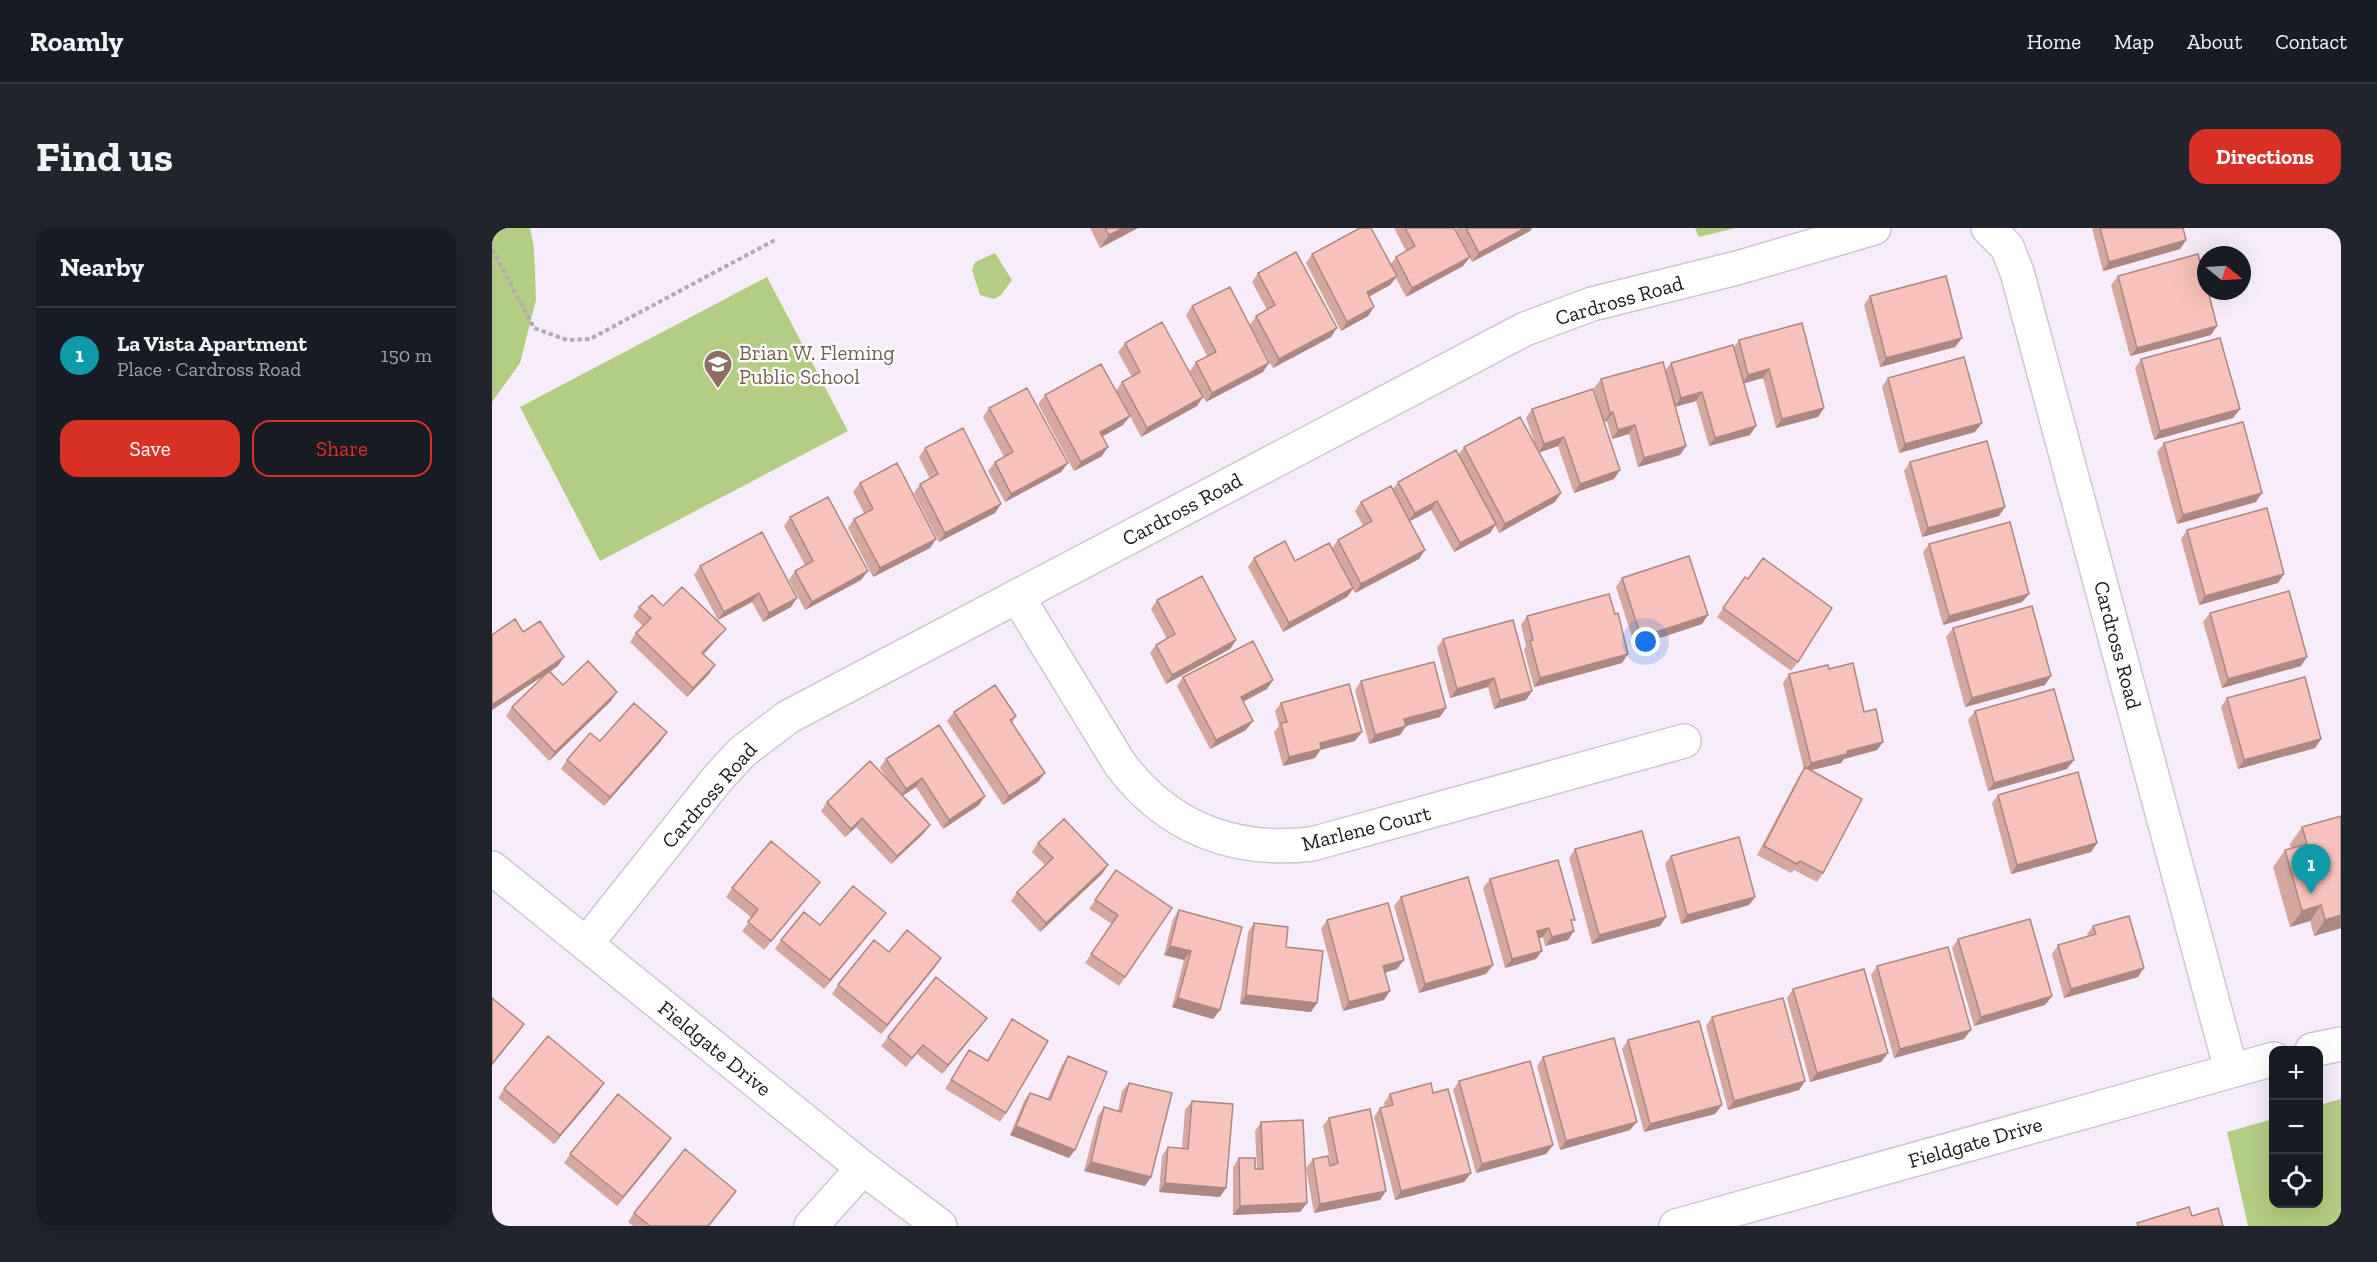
<!DOCTYPE html>
<meta charset="utf-8">
<style>
:root{--surface:#171b24;--page:#20242c;--text:#f1f3f6;--muted:#9ea1a6;--line:#363941;--accent:#d93025}
body{margin:0;font-family:"Zilla Slab",serif;background:var(--page);color:var(--text)}
.controls{position:absolute;right:18px;bottom:18px;display:grid;overflow:hidden;border-radius:12px;box-shadow:0 6px 24px #0002}
.controls button{width:54px;height:54px;display:grid;place-items:center;padding:0;border:0;border-bottom:2px solid var(--line);background:var(--surface);color:var(--text);font:30px sans-serif}
.compass{position:absolute;left:1705px;top:18px;width:54px;height:54px;border-radius:50%;background:var(--surface);box-shadow:0 6px 24px #0002;rotate:108deg}
.you{position:absolute;left:1154px;top:414px;width:21px;height:21px;margin:-15px;border:4px solid #fff;border-radius:50%;background:#1a73e8;box-shadow:0 0 0 9px #1a73e833}
.badge{display:grid;place-items:center;width:39px;height:39px;border-radius:50%;background:var(--accent);color:#fff;font-size:20px;font-weight:700}
.pin{position:absolute;translate:-50% -50px;filter:drop-shadow(0 2px 3px #0008)}
.pin::after{content:'';position:absolute;top:32px;width:21px;height:18px;background:inherit;clip-path:polygon(0 0,100% 0,50% 100%)}
.list{margin:0;padding:0;list-style:none}
h2{display:flex;justify-content:space-between;align-items:center;height:78px;margin:0;padding:0 24px;font-size:26px}
h2 small{font-size:20px;font-weight:400;color:var(--muted)}
.list li{display:grid;grid-template-columns:39px 1fr auto;gap:18px;align-items:center;box-sizing:border-box;height:96px;padding:0 24px;border-top:2px solid var(--line)}
.list b{display:block;font-size:22px;white-space:nowrap}
.list p{margin:0;font-size:20px;white-space:nowrap;color:var(--muted)}
.list em{font-size:20px;font-style:normal;color:var(--muted)}
.actions{display:flex;gap:12px;padding:18px 24px}
.actions a{flex:1;padding:14px 0;border:2px solid var(--accent);border-radius:18px;text-align:center;font-size:21px;color:var(--accent)}
.actions .main{background:var(--accent);color:#fff}
.icon{flex:none;width:33px;height:33px;fill:none;stroke:currentColor;stroke-width:2;stroke-linecap:round;stroke-linejoin:round}
.map{position:relative;flex:none;width:1849px;height:998px;overflow:hidden;border-radius:18px}
header{display:flex;align-items:center;gap:36px;box-sizing:border-box;height:84px;padding:0 30px;background:var(--surface);border-bottom:2px solid var(--line)}
header strong{font-size:28px}
nav{display:flex;gap:33px;margin-inline-start:auto;font-size:21px}
.intro{display:flex;align-items:center;justify-content:space-between;box-sizing:border-box;height:144px;padding:0 36px}
h1{margin:0;font-size:42px}
.button{padding:15px 27px;border-radius:18px;background:var(--accent);color:#fff;font-size:21px;font-weight:700}
main{display:flex;gap:36px;padding:0 36px}
aside{flex:1;background:var(--surface);border-radius:18px;box-shadow:0 6px 24px #0002}
.map>svg:first-child{display:block}
</style>
<header>
<strong>Roamly</strong>
<nav><a>Home</a><a>Map</a><a>About</a><a>Contact</a></nav>
</header>
<div class="intro"><h1>Find us</h1><a class="button">Directions</a></div>
<main>
<aside>
<h2>Nearby<small></small></h2>
<ul class="list">
<li><span class="badge" style="background:#0f9aa8">1</span><div><b>La Vista Apartment</b><p>Place · Cardross Road</p></div><em>150 m</em></li>
</ul>
<div class="actions"><a class="main">Save</a><a>Share</a></div>
</aside>
<div class="map">
<svg width="1849" height="998" viewBox="0 0 1849 998">
<rect width="100%" height="100%" fill="#f7ecf9"/>
<path fill="#b3cd82" d="M0,0h38l4,20 2,52 -16,63 -28,39z
M1203,0h41l-37,9z
M503,25l17,27 -11,15 -7,4 -14,-4 -8,-25 3,-8z
M275,49l81,154 -248,130 -80,-154z
M1849,871v127h-93l-21,-94 46,-13 1,85h44l1,-99z"/>
<g fill="none" stroke-linecap="round" stroke-linejoin="round">
<g stroke="#d0c5d2" stroke-width="36">
<path id="minor" d="M1496,0l19,19 10,25 214,798
M525,368l103,168c48,64 114,89 192,80l372,-103
M0,640l371,300 77,58
M94,716l132,-166 24,-26 46,-35 737,-388 67,-25 145,-36 137,-40
M1820,822l29,-6
M319,998l52,-58
M1184,998l598,-167"/>
</g>
<path stroke="#b3aab4" stroke-width="4" stroke-dasharray="4.5 3" stroke-linecap="butt" d="M0,21l42,79 33,12 23,-1 185,-99"/>
<use href="#minor" stroke="#fff" stroke-width="33"/>
</g>
<path fill="#d4a79f" d="M598,0h48l-38,20z
M902,0h60l9,38 -57,31 -10,-19 -6,7 -21,12 -1,19 -27,15 -35,-68 6,-9 78,11 6,-8 10,-6z
M965,0h75l-2,3 -58,31 -16,-32z
M1600,0h91l3,12 -6,9 -77,22z
M766,45l73,64 -58,31 -23,-43 6,-9 11,-6 -15,-28z
M1626,48l93,59 -81,21 -19,-71z
M1378,68l92,42 -7,9 -75,20 -16,-62z
M700,78l71,66 -57,30 -16,-31 6,-9 11,-6 -21,-41z
M1247,112l85,68 -6,9 -42,11 -13,-50 -19,5 6,52 -41,11 -13,-45 -21,6 11,39 -6,9 -42,12 -9,-33 -17,5 -5,-18 -3,1 10,57 -40,14 -16,-47 -19,6 16,50 -56,31 -4,-8 -5,8 -36,19 -23,-42 -21,11 15,29 -6,9 -64,34 -2,-4 -6,8 -64,35 -35,-65 6,-9 41,3 37,-13 6,-8 25,-14 -8,-15 6,-9 32,-13 5,-7 61,-28 5,-7 71,-3 -9,-26 6,-9 71,11 -9,-32 7,-9 64,-8 6,-8 63,-16z
M633,115l72,63 -56,31 -11,-21 -7,9 -20,11 -1,20 -28,15 -36,-67 7,-9 71,-4 6,-9 10,-5 -14,-25z
M1649,131l99,50 -7,9 -79,22 -19,-72z
M1396,150l87,54 -76,21 -17,-66z
M497,180l72,64 -56,30 -17,-31 7,-9 9,-5 -21,-40z
M1672,215l92,59 -79,22 -20,-72z
M433,220l70,65 -56,29 -25,-49 6,-9 10,-5 -11,-22z
M1418,234l89,54 -77,21 -18,-66z
M368,255l76,56 -6,9 -57,29 -25,-49 6,-9 10,-6 -11,-21z
M298,289l71,63 -56,30 -16,-30 6,-9 10,-6 -21,-39z
M1695,302l91,53 -79,22 -18,-66z
M1437,316l100,50 -7,8 -79,23 -20,-73z
M208,338l91,41 -28,15 -11,-20 -34,18 -24,-45z
M1253,349l53,85 -7,9 -74,-54z
M1130,350l80,46 -67,22 -19,-59z
M665,372l79,40 -6,9 -64,35 -16,-31 6,-8 11,-6 -16,-30z
M171,378l56,31 -15,17 5,20 -22,23 -57,-55 6,-9 7,-7 -10,-10 6,-9z
M1718,385l91,53 -79,22 -19,-66z
M1035,388l95,47 -88,24 -10,-37 2,-4 -5,-21z
M1461,400l92,57 -80,22 -19,-70z
M31,404l35,34 -8,6 13,13 48,16 -62,60 -43,-45 6,-9 34,-33 -54,36v-75z
M951,411l89,52 -6,9 -32,9 -6,-22 -38,11 -13,-50z
M1337,441l35,43 19,30 -6,8 -33,9 -3,4 -30,7 12,103 -6,9 -23,-12 -3,3 -34,-18 42,-79 5,-7 -21,-86 6,-9z
M691,449l90,3 -6,9 -24,13 3,28 -36,19 -33,-63z
M869,453l79,36 -34,9 -6,9 -31,9 -14,-54z
M1735,470l94,41 -6,9 -77,21 -17,-62z
M789,475l74,38 -35,9 -5,8 -32,8 -9,-34 5,-6 -4,-15z
M1483,483l92,58 -79,22 -20,-71z
M462,484l62,4 -4,7 26,59 -35,23 -56,-84z
M108,513h61l-57,65 -43,-37 6,-9z
M394,531l93,46 -36,24 -27,-42 -14,9 28,29 -7,9 -32,30 -35,-37 -11,10 -24,-26 6,-9 61,-22 -8,-12z
M1506,567l99,48 -6,9 -80,22 -19,-71z
M1810,599l39,101 -27,8 -4,-15 -20,6 -17,-60 12,-17 6,-1 -1,-5z
M546,615l64,31 -62,58 -29,-31 6,-9 28,-27 -13,-13z
M1083,621l85,77 -68,18 -23,-86z
M1179,628l84,41 -6,8 -68,19 -16,-60z
M624,642l56,38 -53,78 -34,-23 27,-39 -23,-15z
M998,651l82,44 -4,17 -23,6 -2,-9 -5,1 -2,21 -31,9 -22,-80z
M328,654l-56,68 -22,-19 10,-13 -26,-21 6,-9z
M909,669l85,77 -67,19 -25,-87z
M687,682l41,100 -7,9 -41,-12 12,-47 -20,-5 9,-36z
M394,685l-7,9 -55,67 -49,-40 6,-9 39,-15z
M835,692l70,49 -13,4 6,18 -6,9 -41,11 -22,-82z
M762,695l57,89 -71,-8 8,-72z
M1601,698l45,51 -74,21 -12,-44 6,-9 30,-8 -1,-3z
M1466,711l94,57 -7,9 -71,21 -22,-78z
M1385,738l87,73 -70,19 -23,-83z
M443,739l-54,67 -49,-40 6,-9z
M1301,761l95,64 -7,9 -71,20 -23,-84z
M1220,789l93,64 -6,9 -71,20 -22,-84z
M520,791l-6,94 -6,9 -55,-33 24,-39 18,10z
M488,799l-38,47 -25,-20 -11,13 -25,-21 7,-9z
M1136,812l87,74 -71,18 -22,-83z
M576,828l1,102 -59,-23 14,-34 6,-8 17,7 15,-35z
M1051,829l87,73 -70,20 -23,-84z
M967,853l94,64 -7,9 -70,19 -23,-83z
M637,855l16,103 -61,-15 14,-55 6,-9 14,4 4,-20z
M12,861l94,3 -44,52 -56,-46z
M941,865l38,80 -7,9 -69,18 -21,-83 6,-9 5,-1 -1,-4 6,-9z
M700,873l28,96 -61,-5 3,-36 6,-9 14,1 3,-38z
M837,890l57,73 -6,9 -66,13 -8,-45 7,-9 18,6 -8,-39z
M769,894l46,81 -7,9 -67,3v-48l6,-9 18,11 -2,-38z
M173,919l-48,59 -53,-43 6,-9z
M238,972l-21,26h-76l-5,-4 6,-9z"/>
<path fill="#ad8882" d="M631,0h15l-38,20 9,-13z
M1033,0h7l-2,3 -58,31 7,-9z
M1694,12l-6,9 -77,22 6,-9z
M978,29l-7,9 -57,31 6,-9z
M905,48l-7,9 -30,16 7,-9z
M882,79l-6,9 -27,15 6,-9z
M1725,98l-6,9 -81,21 7,-8z
M845,100l-6,9 -58,31 6,-9z
M1470,110l-7,9 -75,20 6,-9z
M777,135l-6,9 -57,30 6,-9z
M1277,141l-6,9 -21,6 6,-9z
M1210,164l-6,9 -22,6 7,-9z
M711,169l-6,9 -56,31 6,-9z
M1332,180l-6,9 -42,11 6,-9z
M1748,181l-7,9 -79,22 6,-9z
M1121,184l-6,9 -3,1 6,-9z
M638,188l-7,9 -29,16 6,-9z
M1490,195l-7,9 -76,21 6,-9z
M1143,197l-6,9 -17,5 6,-9z
M1264,198l-6,9 -41,11 6,-8z
M1072,209l-6,9 -20,7 6,-9z
M1194,218l-6,9 -42,12 6,-9z
M616,219l-6,9 -28,15 7,-9z
M576,235l-7,9 -56,30 6,-8z
M1128,242l-6,9 -40,14 6,-9z
M1069,265l-6,9 -56,31 6,-9z
M1770,265l-6,9 -79,22 6,-9z
M945,273l-6,9 -23,12 7,-9z
M509,276l-6,9 -56,29 6,-9z
M1513,279l-6,9 -77,21 6,-9z
M1004,296l-6,9 -36,19 6,-9z
M444,311l-6,9 -57,29 7,-9z
M933,322l-6,9 -64,34 6,-9z
M376,343l-7,9 -56,30 7,-8z
M1792,346l-6,9 -79,22 6,-9z
M861,360l-6,9 -64,35 6,-9z
M267,365l-7,9 -34,18 6,-8z
M1537,366l-7,8 -79,23 6,-9z
M305,370l-6,9 -28,15 6,-9z
M1216,387l-6,9 -67,22 6,-9z
M234,401l-7,8 -23,25 6,-9z
M744,412l-6,9 -64,35 6,-9z
M1136,426l-6,9 -88,24 6,-9z
M72,429l-6,9 -66,44v-5z
M1815,429l-6,9 -79,22 6,-9z
M223,437l-6,9 -22,23 6,-9z
M1559,448l-6,9 -80,22 7,-9z
M1002,450l-6,9 -38,11 7,-9z
M781,452l-6,9 -33,17 7,-9z
M1040,463l-6,9 -32,9 6,-9z
M125,464l-6,9 -62,60 6,-9z
M954,480l-6,9 -42,11 6,-9z
M761,493l-7,9 -36,19 6,-9z
M914,498l-6,9 -31,9 6,-9z
M175,504l-6,9 -57,65 6,-9z
M870,504l-7,9 -35,9 -5,8 -32,8 6,-9 31,-14z
M1829,511l-6,9 -77,21 6,-9z
M1391,514l-6,8 -33,9 -3,4 -37,9 7,-9 36,-12z
M1582,532l-7,9 -79,22 6,-8z
M553,545l-7,9 -35,23 6,-9z
M430,550l-6,9 -17,11 7,-9z
M493,568l-6,9 -36,24 6,-9z
M370,590l-6,9 -11,10 6,-8z
M438,597l-7,9 -32,30 6,-8z
M1605,615l-6,9 -80,22 6,-9z
M616,637l-6,9 -62,58 6,-9z
M328,654l-7,9 -49,59 7,-9z
M1263,669l-6,8 -68,19 6,-9z
M1829,677l-11,16 -20,6 12,-16z
M394,685l-7,9 -55,67 6,-9z
M1849,687v13l-27,8 11,-16z
M1174,689l-6,9 -68,18 7,-9z
M1057,700l-6,9 -13,3 7,-9z
M1082,703l-6,9 -23,6 7,-9z
M678,718l21,5 -7,9 -20,-5z
M1050,723l-6,8 -31,9 7,-9z
M449,730l-6,9 -54,67 6,-9z
M912,732l-7,9 -21,6 7,-9z
M1001,737l-7,9 -67,19 6,-9z
M1652,740l-6,9 -74,21 7,-9z
M898,763l-6,9 -41,11 6,-9z
M754,767l71,8 -6,9 -71,-8z
M1560,768l-7,9 -71,21 7,-9z
M686,770l42,12 -7,9 -41,-12z
M495,790l-7,9 -38,47 6,-9z
M32,796l-6,9 -26,32v-1z
M1479,802l-7,9 -70,19 6,-9z
M1396,825l-7,9 -71,20 7,-9z
M1313,853l-6,9 -71,20 6,-9z
M112,855l-6,9 -44,52 6,-9z
M1230,877l-7,9 -71,18 6,-8z
M1145,894l-7,8 -70,20 6,-9z
M524,898l59,24 -6,8 -59,-23z
M179,910l-6,9 -48,59 6,-9z
M1061,917l-7,9 -70,19 6,-9z
M599,934l60,15 -6,9 -61,-15z
M979,945l-7,9 -69,18 6,-9z
M673,955l61,5 -6,9 -61,-5z
M244,963l-27,35h-1z
M894,963l-6,9 -66,13 6,-9z
M815,975l-7,9 -67,3 7,-9z"/>
<path fill="#f7c2b9" stroke="#ad8882" stroke-width="1.5" d="M613,0h18l-14,7z
M868,0h11l26,48 -30,16 7,15 -27,15 -35,-68z
M913,0h49l16,29 -58,31 -16,-31 19,-11z
M974,0h59l-46,25z
M1608,0h83l3,12 -77,22z
M804,24l41,76 -58,31 -23,-43 19,-11 -17,-32z
M1706,26l8,30v7h2l9,35 -80,22 -19,-72z
M1454,48l16,62 -76,20 -16,-62z
M738,59l39,76 -57,30 -16,-31 20,-10 -24,-46z
M670,94l41,75 -56,31 -25,-46 18,-10 -15,-29z
M1310,95l22,85 -42,11 -13,-50 -21,6 -9,-35z
M1728,110l20,71 -80,22 -19,-72z
M1241,117l23,81 -41,12 -13,-46 -21,6 -10,-35z
M1472,129l18,66 -77,21 -17,-66z
M1171,134l23,84 -42,12 -9,-33 -17,5 -5,-18 -3,1 -9,-34z
M609,136l29,52 -30,16 8,15 -27,15 -36,-67z
M535,160l41,75 -57,31 -16,-32 18,-10 -24,-44z
M1101,161l27,81 -40,14 -16,-47 -20,7 -12,-35z
M1028,189l41,76 -56,31 -41,-77z
M1751,194l19,71 -79,22 -19,-72z
M471,200l38,76 -56,29 -25,-49 18,-10 -13,-26z
M1495,213l18,66 -77,21 -18,-66z
M964,222l40,74 -36,19 -23,-42 -22,12 -17,-31z
M405,235l39,76 -56,29 -26,-49 19,-10 -13,-26z
M899,258l34,64 -64,34 -23,-44 34,-19 -11,-19z
M336,269l40,74 -56,31 -17,-31 18,-10 -23,-44z
M1775,280l17,66 -79,22 -18,-66z
M1518,294l19,72 -80,22 -20,-72z
M270,304l35,66 -28,15 -10,-20 -35,19 -24,-46z
M793,313l10,20 34,-18 24,45 -64,35 -35,-65z
M1197,328l19,59 -67,22 -19,-59z
M1271,330l69,50 -34,54 -75,-54 22,-31 3,2z
M710,348l34,64 -64,35 -16,-30 19,-11 -18,-34z
M190,359l44,42 -24,24 13,12 -22,23 -57,-55 15,-15 -12,-11 13,-12 11,11z
M1797,363l18,66 -79,22 -18,-66z
M1117,366l6,20 3,-1 10,41 -88,24 -10,-37 3,-1 -6,-24z
M1540,378l19,70 -79,22 -19,-70z
M23,391l8,13 17,-11 24,36 -72,48v-70z
M1021,392l19,71 -32,9 -6,-22 -37,11 -14,-50z
M761,413l20,39 -32,17 12,24 -37,19 -33,-63z
M96,433l29,31 -62,60 -43,-45 37,-36 14,14z
M942,434l12,46 -42,11 2,7 -31,9 -14,-54z
M1361,435l11,49 12,-3 7,33 -36,9v3l-36,9 -22,-89 39,-9 1,4z
M1813,449l16,62 -77,21 -17,-62z
M857,456l13,48 -42,11 1,6 -32,8 -8,-34 6,-1 -6,-19z
M503,457l21,31 -6,4 35,53 -36,23 -55,-84z
M1562,461l20,71 -80,23 -19,-72z
M142,475l33,29 -57,65 -43,-37 23,-27 10,8z
M447,497l46,71 -36,24 -27,-42 -16,11 -20,-30z
M378,533l60,64 -33,31 -35,-38 -11,11 -24,-27z
M1313,539l57,32 -39,74 -23,-12 -3,3 -33,-18z
M1586,544l19,71 -80,22 -19,-70z
M1849,588v99l-16,5 -4,-15 -19,6 -17,-61 22,-6 -5,-17z
M572,591l44,46 -62,58 -29,-31 36,-34 -15,-15z
M1150,603l24,86 -67,18 -24,-86z
M1247,609l16,60 -68,18 -16,-59z
M279,613l49,41 -49,59 -23,-19 10,-13 -26,-21z
M1066,632l17,60h-4l3,11 -22,6 -3,-9 -12,3 5,20 -30,8 -22,-80z
M624,642l56,38 -47,69 -34,-23 27,-39 -23,-15z
M976,649l25,88 -68,19 -24,-87z
M361,658l33,27 -56,67 -49,-40 23,-28 16,13z
M896,675l16,57 -21,6 7,25 -41,11 -22,-82z
M687,682l63,17 -22,83 -42,-12 13,-47 -21,-5z
M1637,688l15,52 -73,21 -13,-44 38,-11 -3,-8z
M1538,691l22,77 -71,21 -23,-78z
M762,695l34,4 -2,20 37,4 -6,52 -71,-8z
M415,702l34,28 -54,67 -49,-40 36,-45 15,12z
M1456,719l23,83 -71,19 -23,-83z
M1372,741l24,84 -71,20 -24,-84z
M444,749l51,41 -39,47 -25,-20 -11,13 -24,-21z
M0,770l32,26 -32,40z
M1291,770l22,83 -71,20 -22,-84z
M520,791l36,22 -42,72 -55,-33 18,-30 19,11z
M1207,793l23,84 -72,19 -22,-84z
M56,808l56,47 -44,52 -56,-46z
M1122,810l23,84 -71,19 -23,-84z
M576,828l39,16 -32,78 -59,-24 14,-33 20,7z
M1038,833l23,84 -71,19 -23,-83z
M637,855l43,10 -21,84 -60,-15 13,-55 17,5z
M939,855l2,10 15,-4 23,84 -70,18 -21,-83 13,-3 -3,-11z
M126,866l53,44 -48,59 -53,-43z
M700,873l41,3 -7,84 -61,-5 3,-36 20,2z
M878,881l16,82 -66,13 -7,-45 15,-3 2,10 8,-3 -9,-45z
M811,892l4,83 -67,3 -1,-48h16v11h8l-2,-47z
M193,921l51,42 -28,35h-58l-16,-13z
M1697,979l3,9 26,-8 5,18h-85l-1,-3z"/>
<defs>
<g id="school-pin" transform="scale(1.5)"><path d="M0 17L-7.5 6A9.5 9.5 0 1 1 7.5 6Z" fill="#8d6e63" stroke="#fff"/><path d="M0-5L7-2L0 1L-7-2ZM-4 1L0 2.5L4 1V4Q0 6-4 4Z" fill="#fff"/></g>
</defs>
<g fill-rule="evenodd">
<use href="#school-pin" x="226" y="136"/>
</g>
<g text-anchor="middle" dominant-baseline="central" stroke-width="4.5" stroke-linejoin="round" paint-order="stroke">
<g font-size="21" fill="#1c181c" stroke="#fff">
<text transform="translate(1127 72) rotate(-16)">Cardross Road</text>
<text transform="translate(690 281) rotate(-28)">Cardross Road</text>
<text transform="translate(1626 417) rotate(75)">Cardross Road</text>
<text transform="translate(217 567) rotate(-49)">Cardross Road</text>
<text transform="translate(874 600) rotate(-14)">Marlene Court</text>
<text transform="translate(223 820) rotate(39)">Fieldgate Drive</text>
<text transform="translate(1483 914) rotate(-16)">Fieldgate Drive</text>
</g>
<g font-size="21" fill="#785e54" stroke="#fff" text-anchor="start">
<text x="247" y="124">Brian W. Fleming<tspan x="247" dy="24">Public School</tspan></text>
</g>
</g>
</svg>
<div class="controls">
<button>+</button>
<button>−</button>
<button><svg class="icon" aria-label="locate" viewBox="0 0 24 24"><circle cx="12" cy="12" r="6"/><path d="M12 2v4M12 18v4M2 12h4M18 12h4"/></svg></button>
</div>
<svg class="compass" viewBox="-18 -18 36 36"><path d="M0-13l5 13h-10z" fill="#e53935"/><path d="M0 13l5-13h-10z" fill="#9ea1a6"/></svg>
<div class="you"></div>
<div class="pin badge" style="left:1819px;top:666px;background:#0f9aa8">1</div>
</div>
</main>
